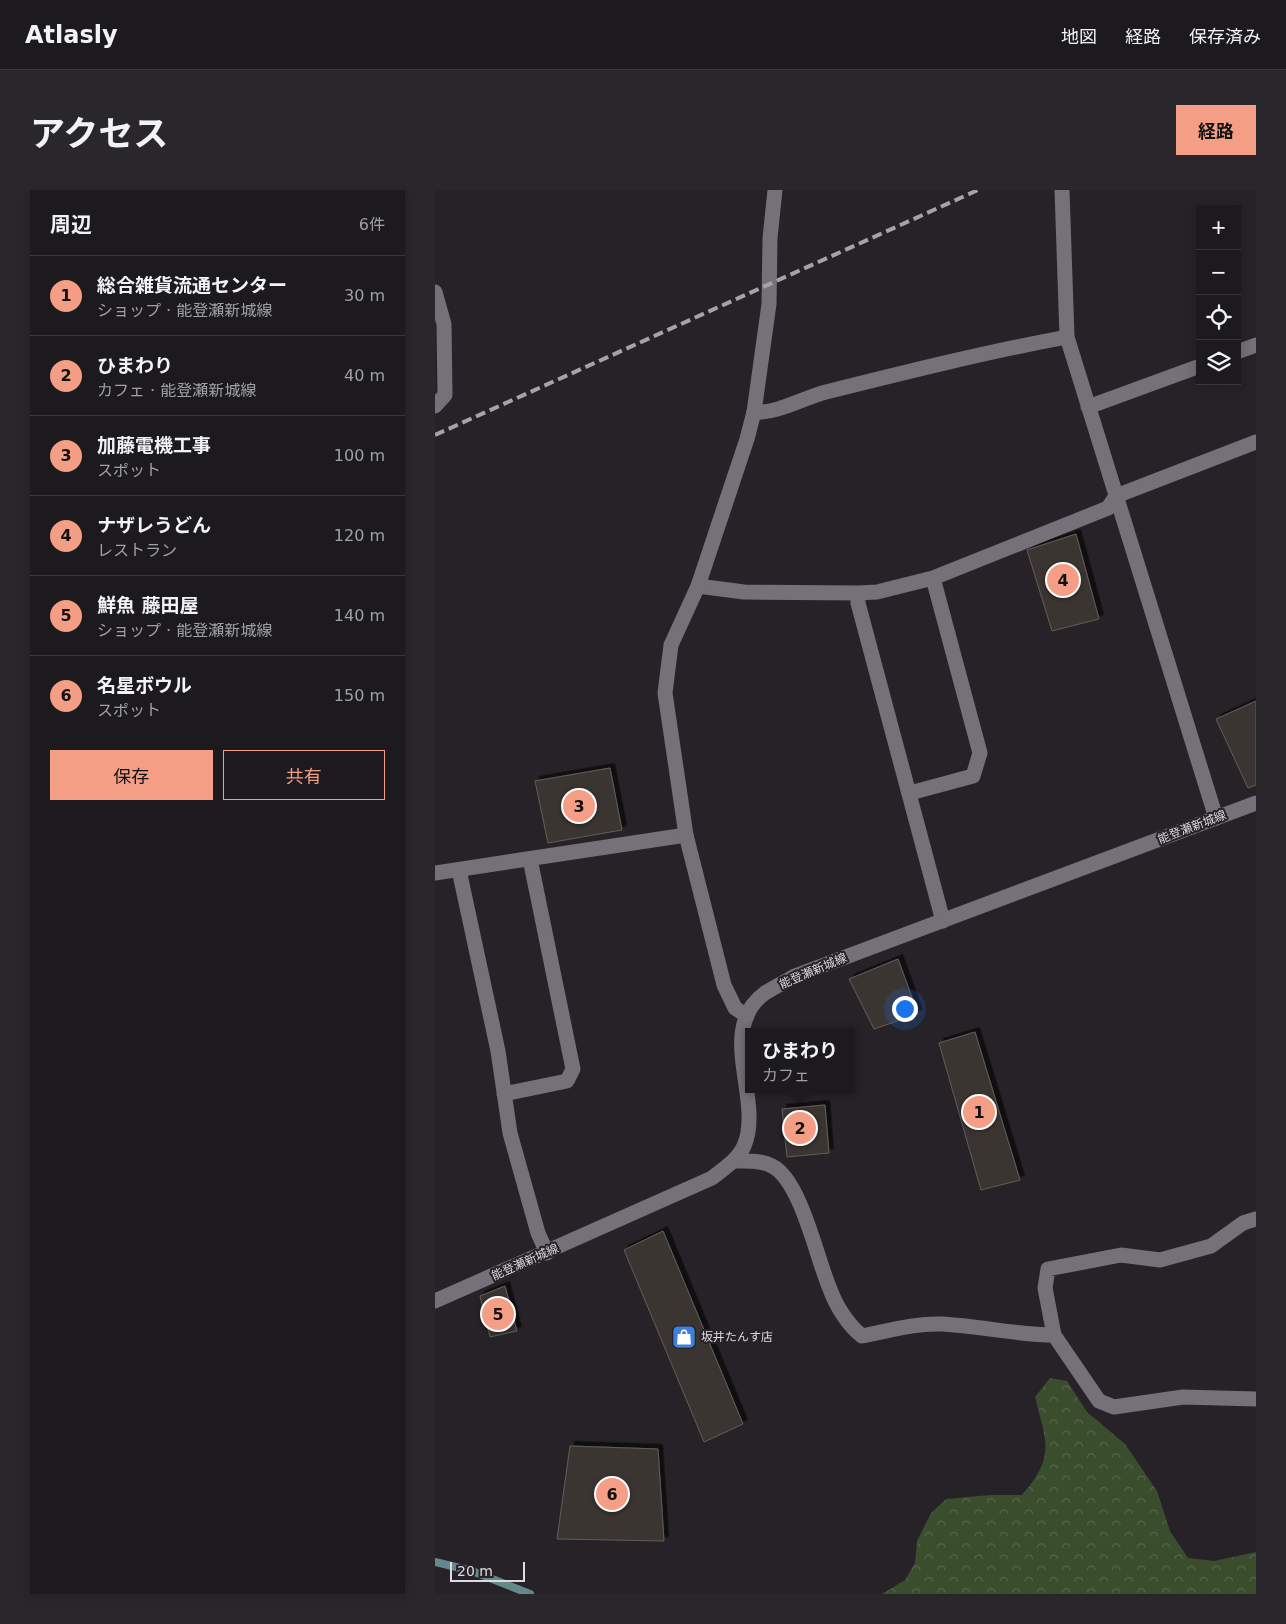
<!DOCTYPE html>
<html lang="ja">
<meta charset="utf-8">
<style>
body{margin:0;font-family:"DejaVu Sans","Noto Sans JP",sans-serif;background:#29272b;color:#f1f3f6}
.controls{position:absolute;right:15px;top:15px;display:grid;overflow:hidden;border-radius:0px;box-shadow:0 2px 12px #0003}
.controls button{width:45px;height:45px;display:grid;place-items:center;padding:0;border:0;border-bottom:1px solid #3a383c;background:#1c1a1e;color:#f1f3f6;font:25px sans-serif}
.scale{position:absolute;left:15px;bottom:12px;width:75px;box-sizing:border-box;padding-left:5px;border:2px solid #dddbdf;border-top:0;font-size:14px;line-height:18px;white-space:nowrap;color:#dddbdf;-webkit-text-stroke:4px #262228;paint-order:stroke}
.you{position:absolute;left:469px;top:818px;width:18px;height:18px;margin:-12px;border:4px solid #fff;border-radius:50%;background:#1a73e8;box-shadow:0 0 0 8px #1a73e833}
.badge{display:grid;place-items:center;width:32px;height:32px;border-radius:50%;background:#f49e86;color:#111;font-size:16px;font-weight:700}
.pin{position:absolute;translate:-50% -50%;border:2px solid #fff;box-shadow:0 1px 5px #0006}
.popup{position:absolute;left:310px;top:838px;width:110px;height:65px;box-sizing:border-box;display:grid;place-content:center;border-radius:0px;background:#1c1a1e;filter:drop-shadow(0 1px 4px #0005);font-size:16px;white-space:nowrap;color:#a0a1a4}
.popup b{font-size:19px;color:#f1f3f6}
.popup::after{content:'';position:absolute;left:50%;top:100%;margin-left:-10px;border:10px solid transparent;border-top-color:#1c1a1e}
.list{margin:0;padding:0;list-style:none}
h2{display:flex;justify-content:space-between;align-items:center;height:65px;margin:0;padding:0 20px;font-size:21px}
h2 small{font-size:16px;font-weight:400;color:#a0a1a4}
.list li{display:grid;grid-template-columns:32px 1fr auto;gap:15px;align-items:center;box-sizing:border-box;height:80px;padding:0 20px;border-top:1px solid #3a383c}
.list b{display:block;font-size:19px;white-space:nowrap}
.list p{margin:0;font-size:16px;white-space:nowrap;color:#a0a1a4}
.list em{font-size:16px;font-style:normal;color:#a0a1a4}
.actions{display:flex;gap:10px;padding:15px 20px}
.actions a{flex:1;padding:11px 0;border:1px solid #f49e86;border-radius:0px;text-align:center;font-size:18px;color:#f49e86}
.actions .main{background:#f49e86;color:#111}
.icon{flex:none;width:28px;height:28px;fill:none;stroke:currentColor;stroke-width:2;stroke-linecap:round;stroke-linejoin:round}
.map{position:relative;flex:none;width:821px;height:1404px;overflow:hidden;border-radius:0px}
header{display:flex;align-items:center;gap:30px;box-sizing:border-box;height:70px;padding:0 25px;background:#1c1a1e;border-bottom:1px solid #3a383c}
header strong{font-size:24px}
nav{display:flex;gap:28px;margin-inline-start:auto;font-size:18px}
.intro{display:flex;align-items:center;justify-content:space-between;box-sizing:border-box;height:120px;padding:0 30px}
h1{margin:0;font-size:35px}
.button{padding:12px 22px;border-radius:0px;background:#f49e86;color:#111;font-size:18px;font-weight:700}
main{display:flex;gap:30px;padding:0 30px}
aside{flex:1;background:#1c1a1e;border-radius:0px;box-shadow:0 2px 12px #0003}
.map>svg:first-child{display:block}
</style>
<header>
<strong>Atlasly</strong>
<nav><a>地図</a><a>経路</a><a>保存済み</a></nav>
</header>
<div class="intro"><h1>アクセス</h1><a class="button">経路</a></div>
<main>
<aside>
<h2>周辺<small>6件</small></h2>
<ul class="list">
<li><span class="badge">1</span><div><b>総合雑貨流通センター</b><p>ショップ · 能登瀬新城線</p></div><em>30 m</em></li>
<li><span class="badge">2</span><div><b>ひまわり</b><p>カフェ · 能登瀬新城線</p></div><em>40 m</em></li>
<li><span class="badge">3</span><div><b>加藤電機工事</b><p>スポット</p></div><em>100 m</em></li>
<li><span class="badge">4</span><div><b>ナザレうどん</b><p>レストラン</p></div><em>120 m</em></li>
<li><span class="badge">5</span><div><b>鮮魚 藤田屋</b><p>ショップ · 能登瀬新城線</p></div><em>140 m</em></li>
<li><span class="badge">6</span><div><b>名星ボウル</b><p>スポット</p></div><em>150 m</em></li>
</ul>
<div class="actions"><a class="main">保存</a><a>共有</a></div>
</aside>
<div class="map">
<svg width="821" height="1404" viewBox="0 0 821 1404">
<defs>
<pattern id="forest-crowns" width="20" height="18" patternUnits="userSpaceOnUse" patternTransform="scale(1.25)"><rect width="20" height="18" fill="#3a4d2d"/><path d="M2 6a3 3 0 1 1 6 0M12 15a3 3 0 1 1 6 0" fill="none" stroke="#56664b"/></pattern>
<filter id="shadow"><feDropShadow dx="4.5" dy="-4.5" stdDeviation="0" flood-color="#0009"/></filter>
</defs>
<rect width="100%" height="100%" fill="#262228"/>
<path fill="url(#forest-crowns)" d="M 615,1188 L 632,1191 L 652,1222 L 690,1254 L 722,1301 L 735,1341 L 753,1368 L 779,1371 L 821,1362 L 821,1404 L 447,1404 L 470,1390 L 480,1373 L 482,1351 L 496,1323 L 511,1309 L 555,1305 L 587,1305 C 621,1266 611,1252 600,1207 Z"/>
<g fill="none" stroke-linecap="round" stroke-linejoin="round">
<path stroke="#64898d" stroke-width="8" d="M 0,1372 L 37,1381 L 95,1404"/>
</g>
<path fill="#3b3631" stroke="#625d57" filter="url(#shadow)" d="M 641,344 L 664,429 L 617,441 L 592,360 Z
M 821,511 L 821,595 L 813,598 L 781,529 Z
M 175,578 L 187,640 L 113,653 L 100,591 Z
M 463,769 L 483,824 L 439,839 L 414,789 Z
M 540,842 L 585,990 L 546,1000 L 504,853 Z
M 390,915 L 394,963 L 352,967 L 347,919 Z
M 228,1041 L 308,1234 L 269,1252 L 189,1060 Z
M 70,1096 L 82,1141 L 55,1147 L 45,1106 Z
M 135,1256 L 223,1259 L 229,1351 L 122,1349 Z"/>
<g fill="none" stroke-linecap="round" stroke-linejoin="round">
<path stroke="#757178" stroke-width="15" d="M 0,102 L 9,134 L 10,205 L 0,216
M 632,147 L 781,628
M 802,162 L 821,155
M 653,217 L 765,176
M 319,222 C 342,224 368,208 391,202 C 471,182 551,162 632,147 L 627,0
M 263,396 L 309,402 L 423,403 L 442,402 L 498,388 L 673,318 L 681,306 L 821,252
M 423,403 L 423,413 L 508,731
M 475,603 L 538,586 L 545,563 L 498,388
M 24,680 L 63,861 L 75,943 L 103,1043 L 112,1063
M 0,683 L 251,645
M 69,904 L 132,891 L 138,879 L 95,669
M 299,971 C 312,971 325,970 337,976 C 366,990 382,1070 395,1099 C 401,1116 413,1135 427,1146 C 453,1141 480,1133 507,1134 C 545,1136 582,1145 619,1145 L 610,1098 L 613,1079 L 686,1065 L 725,1070 L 776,1056 L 808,1033 L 821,1029
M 619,1145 L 664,1211 L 679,1217 L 748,1207 L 821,1209"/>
<path stroke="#757178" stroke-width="15" d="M 312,826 L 300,818 L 289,795 L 251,645 L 230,503 L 236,455 L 263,396 L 312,249 L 319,222 L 334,114 L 335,48 L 340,0
M 0,1111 L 277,988 C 288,979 303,970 309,956 C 329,910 280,839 330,803 C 339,797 350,792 360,786 L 821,613"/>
<path stroke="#a6a3a8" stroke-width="4" stroke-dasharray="10 5" stroke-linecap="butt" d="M 0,245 L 543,0"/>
</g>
<defs>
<g id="shop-square" transform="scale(1.25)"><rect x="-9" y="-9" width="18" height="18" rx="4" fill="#3f7fe0" stroke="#262228"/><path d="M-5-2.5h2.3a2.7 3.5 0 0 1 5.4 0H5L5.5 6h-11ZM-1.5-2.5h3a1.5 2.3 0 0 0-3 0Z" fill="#fff"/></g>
</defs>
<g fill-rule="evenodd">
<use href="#shop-square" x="249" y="1147"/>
</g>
<g text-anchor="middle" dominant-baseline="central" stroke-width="4" stroke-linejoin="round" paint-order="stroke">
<g font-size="12" fill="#dddbdf" stroke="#262228">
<text transform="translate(757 637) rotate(-21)">能登瀬新城線</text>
<text transform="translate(378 781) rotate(-23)">能登瀬新城線</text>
<text transform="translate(90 1072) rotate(-24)">能登瀬新城線</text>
</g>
<g font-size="12" fill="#dddbdf" stroke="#262228" text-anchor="start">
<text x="266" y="1147">坂井たんす店</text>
</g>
</g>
</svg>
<div class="controls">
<button>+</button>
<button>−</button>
<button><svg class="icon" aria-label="locate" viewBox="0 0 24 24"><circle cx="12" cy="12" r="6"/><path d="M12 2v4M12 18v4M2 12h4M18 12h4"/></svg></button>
<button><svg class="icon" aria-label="layers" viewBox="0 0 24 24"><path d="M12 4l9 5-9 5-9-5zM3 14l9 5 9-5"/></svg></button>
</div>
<div class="scale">20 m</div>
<div class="you"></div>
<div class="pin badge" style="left:544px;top:922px">1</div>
<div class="pin badge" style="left:365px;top:938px">2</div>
<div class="popup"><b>ひまわり</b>カフェ</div>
<div class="pin badge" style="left:144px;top:616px">3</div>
<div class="pin badge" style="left:628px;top:390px">4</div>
<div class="pin badge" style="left:63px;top:1124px">5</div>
<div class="pin badge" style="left:177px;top:1304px">6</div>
</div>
</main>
